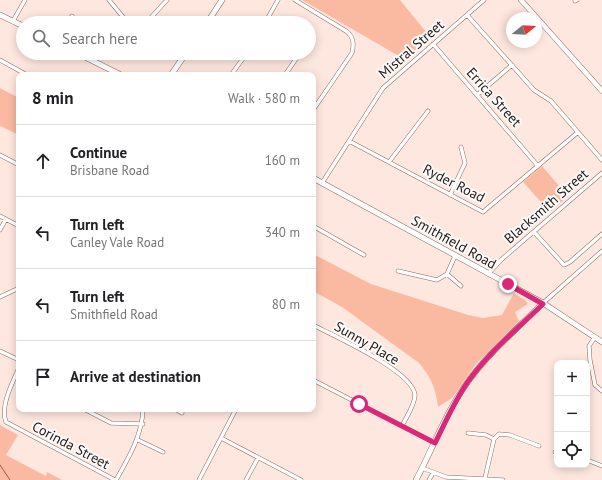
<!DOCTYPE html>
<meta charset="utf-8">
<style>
body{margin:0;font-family:"PT Sans",sans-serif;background:#f2f2f2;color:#202124}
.controls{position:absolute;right:12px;bottom:12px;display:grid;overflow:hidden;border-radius:8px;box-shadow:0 2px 10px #0003}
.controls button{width:36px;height:36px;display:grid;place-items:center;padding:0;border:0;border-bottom:1px solid #e0e0e0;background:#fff;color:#202124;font:20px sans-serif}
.compass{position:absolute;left:506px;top:12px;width:36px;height:36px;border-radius:50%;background:#fff;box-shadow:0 2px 10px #0003;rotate:72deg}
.stop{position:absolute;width:12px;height:12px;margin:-9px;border:3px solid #db2777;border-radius:50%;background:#fff}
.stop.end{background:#db2777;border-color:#fff;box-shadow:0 1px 4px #0008}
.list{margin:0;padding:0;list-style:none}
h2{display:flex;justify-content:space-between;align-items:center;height:52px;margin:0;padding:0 16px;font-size:17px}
h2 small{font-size:13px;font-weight:400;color:#757577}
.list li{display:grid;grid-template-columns:26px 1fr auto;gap:12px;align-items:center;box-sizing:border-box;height:72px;padding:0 16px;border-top:1px solid #e0e0e0}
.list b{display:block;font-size:15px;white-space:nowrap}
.list p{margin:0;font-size:13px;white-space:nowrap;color:#757577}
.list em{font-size:13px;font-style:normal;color:#757577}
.icon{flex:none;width:22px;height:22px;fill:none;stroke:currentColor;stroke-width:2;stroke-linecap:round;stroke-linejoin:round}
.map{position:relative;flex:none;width:602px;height:480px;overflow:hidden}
.search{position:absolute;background:#fff;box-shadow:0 2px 10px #0003;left:16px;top:16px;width:300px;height:44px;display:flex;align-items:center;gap:10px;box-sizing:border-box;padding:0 14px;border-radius:22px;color:#757577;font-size:15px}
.panel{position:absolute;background:#fff;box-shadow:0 2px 10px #0003;left:16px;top:72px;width:300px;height:340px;border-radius:8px}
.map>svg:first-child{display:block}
</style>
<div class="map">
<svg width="602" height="480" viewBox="0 0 602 480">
<rect width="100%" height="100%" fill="#fee7df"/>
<path fill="#fabaa2" d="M 302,0 L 400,0 L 431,38 L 404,59 Z
M 0,88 L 19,98 L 19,135 L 0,126 Z
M 542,166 L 568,196 L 550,212 L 523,182 Z
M 313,254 L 371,284 L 468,315 L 483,318 L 502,315 L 514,293 L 525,300 L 528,304 L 515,312 L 519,321 L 476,364 L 452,398 L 438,407 C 436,389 431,377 419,363 L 342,307 L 313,291 Z
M 0,425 L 18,435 L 6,455 L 46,476 L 47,472 L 62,480 L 0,480 Z"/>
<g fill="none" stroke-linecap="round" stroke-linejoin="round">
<path stroke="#8d5f4e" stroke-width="1" d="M 0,465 L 10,480"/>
<g stroke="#8c6b60" stroke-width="4.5">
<path id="minor" d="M 109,0 L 128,23
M 295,0 L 346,31 C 354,37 354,44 352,53 L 313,110
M 575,1 L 577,0
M 467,15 L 534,90 L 551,101 L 602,160
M 13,21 L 25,0
M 69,23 L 72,16
M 146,23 L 167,0
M 265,23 L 278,0
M 433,44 L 538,166
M 0,60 L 27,75
M 231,75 L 247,53
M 285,75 L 300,53
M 477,95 L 512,65
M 349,141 L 483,212 L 577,133
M 0,155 L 19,165
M 389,162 L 428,111
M 322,183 L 383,88 L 484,0
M 450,195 L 465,163 L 461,147
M 0,216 L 19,226
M 313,226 L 364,255
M 0,230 L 6,219
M 534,232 L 564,265 L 570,262 L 602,234
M 398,271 L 437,280 L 447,274 L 455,256
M 447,274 L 461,286
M 488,274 L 502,259 L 602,173
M 0,297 L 19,288
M 543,303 L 602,251
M 313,325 C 334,336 413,371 415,395 C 415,405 406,417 402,426
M 595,337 L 589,346 L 590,360 L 595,385 L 602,391
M 0,351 L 19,360
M 19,368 C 12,383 0,407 6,422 L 115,480
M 313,380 L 435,443
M 84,409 L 111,423 L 143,424
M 175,409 L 182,413
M 468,433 L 486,435 L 494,439
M 221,438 L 301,480
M 138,440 L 163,452
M 555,452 L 557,453
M 587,460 L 602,466
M 422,468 L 446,477 L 503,480
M 485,478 L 494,439 L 499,434 L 510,435 L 539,446
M 116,480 C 129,457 142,436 143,409
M 199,480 L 236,409
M 246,480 L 258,458
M 429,480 L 433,473"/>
</g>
<g stroke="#8c6b60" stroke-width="5.5">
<path id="tertiary" d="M 521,0 L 602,91"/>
</g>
<g stroke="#8c6b60" stroke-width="6">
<path id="secondary" d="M 0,15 L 23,26
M 207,23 L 222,0
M 77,53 L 121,75
M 171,75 L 186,53
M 313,178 L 543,303 L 602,342
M 416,480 C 433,448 446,412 467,383 C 488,353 517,329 543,303"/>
</g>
<use href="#minor" stroke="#fff" stroke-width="3.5"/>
<use href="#tertiary" stroke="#fff" stroke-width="4.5"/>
<use href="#secondary" stroke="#fff" stroke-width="5"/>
</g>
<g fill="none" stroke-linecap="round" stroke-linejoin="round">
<path stroke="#db2777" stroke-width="5" d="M 359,404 L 435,443 C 445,423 454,402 467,383 C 488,353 517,329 543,304 L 508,284"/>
</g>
<g text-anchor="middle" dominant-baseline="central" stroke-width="4" stroke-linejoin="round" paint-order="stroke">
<g font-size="14" fill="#251814" stroke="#fafafa">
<text transform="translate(411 49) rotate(-41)">Mistral Street</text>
<text transform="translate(494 97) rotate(48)">Errica Street</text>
<text transform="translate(454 183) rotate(27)">Ryder Road</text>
<text transform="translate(546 206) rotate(-41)">Blacksmith Street</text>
<text transform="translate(454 242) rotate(29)">Smithfield Road</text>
<text transform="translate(367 343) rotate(30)">Sunny Place</text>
<text transform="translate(71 445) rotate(28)">Corinda Street</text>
</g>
</g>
</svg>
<div class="controls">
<button>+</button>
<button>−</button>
<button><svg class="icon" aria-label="locate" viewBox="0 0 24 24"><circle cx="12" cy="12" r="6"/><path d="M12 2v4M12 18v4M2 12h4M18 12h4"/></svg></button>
</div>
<svg class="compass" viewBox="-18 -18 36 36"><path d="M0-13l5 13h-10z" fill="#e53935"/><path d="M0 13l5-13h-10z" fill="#757577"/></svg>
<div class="stop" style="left:359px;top:404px"></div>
<div class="stop end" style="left:508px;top:284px"></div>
<div class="search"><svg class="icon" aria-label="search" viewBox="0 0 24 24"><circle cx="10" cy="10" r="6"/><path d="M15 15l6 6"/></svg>Search here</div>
<section class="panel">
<h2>8 min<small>Walk · 580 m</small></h2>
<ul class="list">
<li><svg class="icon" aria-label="ahead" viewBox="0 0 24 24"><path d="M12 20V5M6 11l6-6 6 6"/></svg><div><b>Continue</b><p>Brisbane Road</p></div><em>160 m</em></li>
<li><svg class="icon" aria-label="left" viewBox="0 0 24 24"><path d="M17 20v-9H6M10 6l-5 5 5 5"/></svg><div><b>Turn left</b><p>Canley Vale Road</p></div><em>340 m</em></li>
<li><svg class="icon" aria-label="left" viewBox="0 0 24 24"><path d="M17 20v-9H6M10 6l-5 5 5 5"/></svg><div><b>Turn left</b><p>Smithfield Road</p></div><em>80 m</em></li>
<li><svg class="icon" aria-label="arrive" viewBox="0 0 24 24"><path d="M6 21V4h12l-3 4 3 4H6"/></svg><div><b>Arrive at destination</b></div></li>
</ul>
</section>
</div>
